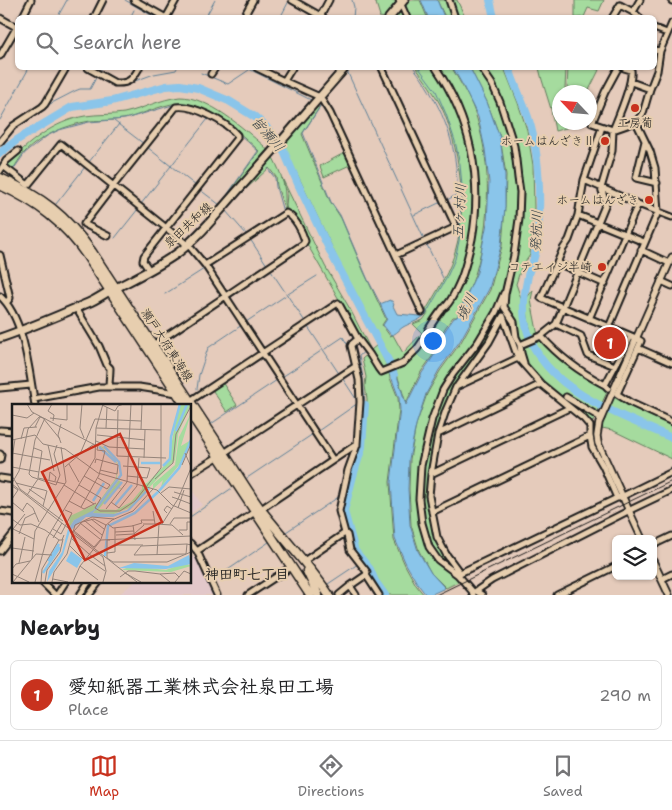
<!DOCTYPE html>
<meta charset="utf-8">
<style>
body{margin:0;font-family:"Shantell Sans","Klee One",sans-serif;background:#f6f6f6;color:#202124}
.controls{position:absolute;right:15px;bottom:15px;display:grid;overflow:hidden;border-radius:8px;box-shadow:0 1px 4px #0004}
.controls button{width:45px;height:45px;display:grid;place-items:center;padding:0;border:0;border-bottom:1px solid #e0e0e0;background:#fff;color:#202124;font:25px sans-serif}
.compass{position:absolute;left:552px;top:85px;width:45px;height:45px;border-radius:50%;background:#fff;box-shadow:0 1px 4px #0004;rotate:296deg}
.you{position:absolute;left:432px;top:340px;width:18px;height:18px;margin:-12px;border:4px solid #fff;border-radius:50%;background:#1a73e8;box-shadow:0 0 0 8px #1a73e833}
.badge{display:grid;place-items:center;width:32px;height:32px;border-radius:50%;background:#c8321e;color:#fff;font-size:16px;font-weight:700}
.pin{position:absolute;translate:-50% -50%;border:2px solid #fff;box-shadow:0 1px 5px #0006}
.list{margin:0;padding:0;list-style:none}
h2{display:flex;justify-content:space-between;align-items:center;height:65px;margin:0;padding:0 20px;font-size:21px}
h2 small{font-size:16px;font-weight:400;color:#757577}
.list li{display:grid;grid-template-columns:32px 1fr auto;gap:15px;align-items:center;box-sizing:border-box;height:70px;margin:0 10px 10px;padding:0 10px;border:1px solid #e0e0e0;border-radius:8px}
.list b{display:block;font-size:19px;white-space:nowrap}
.list p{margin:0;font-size:16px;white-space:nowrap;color:#757577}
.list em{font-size:16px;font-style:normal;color:#757577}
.icon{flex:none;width:28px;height:28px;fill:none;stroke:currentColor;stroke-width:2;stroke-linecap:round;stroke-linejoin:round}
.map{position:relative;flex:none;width:672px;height:595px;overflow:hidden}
.search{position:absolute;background:#fff;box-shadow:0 1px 4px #0004;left:15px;right:15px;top:15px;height:55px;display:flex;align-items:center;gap:12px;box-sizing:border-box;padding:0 18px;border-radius:8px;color:#757577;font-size:19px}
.sheet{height:145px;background:#fff}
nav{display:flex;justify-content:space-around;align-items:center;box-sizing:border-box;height:70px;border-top:1px solid #e0e0e0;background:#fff;font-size:14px;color:#757577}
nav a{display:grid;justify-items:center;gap:2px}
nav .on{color:#c8321e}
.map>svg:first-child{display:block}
</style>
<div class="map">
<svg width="672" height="595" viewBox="0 0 672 595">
<rect width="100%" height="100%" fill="#e5cbbb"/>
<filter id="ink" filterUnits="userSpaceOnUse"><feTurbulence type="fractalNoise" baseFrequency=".02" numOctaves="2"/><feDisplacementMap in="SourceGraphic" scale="10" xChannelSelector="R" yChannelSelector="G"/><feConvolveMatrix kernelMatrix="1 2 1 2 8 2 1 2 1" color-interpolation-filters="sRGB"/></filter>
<g filter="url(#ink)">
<path fill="#e3c8ca" d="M 190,487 L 202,505 L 190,514 Z
M 196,557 L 213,595 L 118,595 L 136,581 L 190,581 L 190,558 Z"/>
<path fill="#a5db9e" stroke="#607c5d" d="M 375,0 L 400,0 L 385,18 L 379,17 L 380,16 Z
M 407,0 L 420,0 L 427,17 L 392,18 Z
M 437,0 L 457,0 L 465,17 L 445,17 Z
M 575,0 L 604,0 L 599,11 L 588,8 L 584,17 L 575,18 Z
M 416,68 L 452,68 C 461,84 472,101 477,119 C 492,168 490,222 476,271 C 472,286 463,302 457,317 L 453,317 L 445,328 L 436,345 L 436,351 L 421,372 L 406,403 L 395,368 L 340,264 L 282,142 L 315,105 L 319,108 L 302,134 L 330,201 L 341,218 L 364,272 L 386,319 L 382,325 L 390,336 L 393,335 L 403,353 L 422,333 L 413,324 L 423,320 L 428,313 L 426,310 C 438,289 450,272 456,248 C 468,207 459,144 441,106 C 434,92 425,80 416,68 Z
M 470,68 L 504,68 L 518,103 L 527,130 L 533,165 L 534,208 L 530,255 L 521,268 L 516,284 L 521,298 L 524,325 L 527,340 L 520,342 C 513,326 520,314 503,303 L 501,314 L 487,342 L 443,411 L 428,496 L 430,515 L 435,536 L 444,555 L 456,572 L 460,581 L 446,588 L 431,573 L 419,551 L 411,525 L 409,489 L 410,459 L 416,425 L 427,394 L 440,371 L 461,342 L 490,290 L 502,246 L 505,207 L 506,175 L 500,137 L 487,102 Z
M 539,68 L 566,68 L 565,88 L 566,92 L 560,92 L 560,122 L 572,123 L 573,126 L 555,131 L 551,109 L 542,80 Z
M 568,68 L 594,68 L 599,70 L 588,92 L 568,92 L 567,88 Z
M 180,97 C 209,97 243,128 264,146 L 268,151 L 222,205 L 221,204 L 259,151 C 239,132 211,106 183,103 C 168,102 143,114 128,118 C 115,121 102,120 90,121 C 66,125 42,135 25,152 C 20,157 16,165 12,171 L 7,167 L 7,165 C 27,143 54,121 85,116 C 98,114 111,115 124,113 C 143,109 160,99 180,97 Z
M 346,152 L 352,164 L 324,177 L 320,166 Z
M 272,156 C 278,166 285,183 285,195 C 285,200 285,205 286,211 L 285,211 L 277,186 L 276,177 L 269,168 L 225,208 Z
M 282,178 L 325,266 L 350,309 L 371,350 L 377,345 L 388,368 L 390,378 L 398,398 L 399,410 L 390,482 L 394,540 L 405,565 L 416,585 L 424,595 L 388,595 L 376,581 L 372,568 L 356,550 L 346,511 L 354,476 L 364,447 L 367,399 L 365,386 L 366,377 L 362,359 L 370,352 L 359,338 L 341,303 L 307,244 L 307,241 L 288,212 L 286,206 L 287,193 Z
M 533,290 L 531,300 L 538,336 L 532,338 L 528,318 L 526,299 Z
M 541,339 C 562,362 580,375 608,390 L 593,422 C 568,403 524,381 522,346 Z
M 222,382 L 237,405 L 227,412 L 211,388 Z
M 615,395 L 672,423 L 672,459 L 612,430 L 602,428 L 603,421 Z"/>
<path fill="#8ac5ea" stroke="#5e8198" d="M 421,0 L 437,0 L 444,17 L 428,17 Z
M 453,68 L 470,68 L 487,102 L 500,138 L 505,175 L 505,207 L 501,246 L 489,289 L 460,341 L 439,370 L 426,394 L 416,425 L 409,459 L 408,489 L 410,525 L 418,551 L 431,573 L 445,588 L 430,595 L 426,595 L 417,583 L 406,564 L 395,539 L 391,482 L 400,409 L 399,398 L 389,371 L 395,369 L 406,405 L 422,373 L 437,351 L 437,345 L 446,329 L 454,318 L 457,317 L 477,272 L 487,223 L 489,182 L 485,149 L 478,117 L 462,84 Z
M 390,300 L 390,301 L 392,301 L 394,305 L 393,306 L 397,314 L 420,316 L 426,311 L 427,313 C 421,320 413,322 405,326 C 399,329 397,334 391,335 L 383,325 L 387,319 L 380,304 Z"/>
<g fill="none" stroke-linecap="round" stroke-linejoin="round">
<path stroke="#5e8198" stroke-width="1" d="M 125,0 L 156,18
M 352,0 L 354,7 L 353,18
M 57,18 L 67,0
M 130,18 L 134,10
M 205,18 L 215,0
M 280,18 L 289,1
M 247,68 L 313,101
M 414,68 C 436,97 452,130 456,167 C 457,176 457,185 458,194 L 447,200
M 419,68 L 436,91 L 446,114 L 455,141 L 460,164 L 462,186 L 459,241 L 455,259 L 446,279 L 427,312
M 100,71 L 102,68
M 347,71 L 424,239
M 201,73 L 228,84 L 249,70
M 135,81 L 154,74 L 176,70 L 177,68
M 319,91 L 339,68
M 48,105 L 75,91 L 80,89 L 90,89 L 97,76
M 318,105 L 320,107 L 303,133 L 331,202 L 340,215 L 368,280 L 381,305
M 0,120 L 29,68
M 114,121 L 144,144
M 147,147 L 196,186
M 89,162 L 119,124
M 268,169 L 275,178 L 276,187 L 283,212
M 13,170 L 25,153 L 47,136 L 59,130 L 89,122 L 125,119 L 176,104 L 182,103 L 193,106
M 199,189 L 220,205
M 56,204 L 85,167
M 141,204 L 208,119
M 225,210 L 247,235
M 414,215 L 441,202
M 115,238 L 138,209
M 250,239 L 267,265
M 187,241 L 200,228 L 220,205 L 258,151 L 239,134
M 426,243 L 443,278
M 160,260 L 183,244
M 149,266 L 157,262
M 269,268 L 306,323
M 165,294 L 204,269
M 288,294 L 317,276
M 246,322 L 285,296
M 308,327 L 340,375
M 325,349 L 343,337 L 347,344 L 349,344
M 282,377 L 321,351
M 343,379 L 358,402
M 197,389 L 199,375 L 208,348 L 242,325
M 362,404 L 365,405 L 363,378 L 359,356 L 365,351
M 211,424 L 277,380
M 318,431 L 358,403
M 247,478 L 313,434
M 190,517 L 232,488
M 286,532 L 340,496
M 216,578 L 269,542
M 328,584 L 358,564"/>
<path stroke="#8ac5ea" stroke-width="8" d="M 490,0 L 494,18
M 509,68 C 514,84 522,100 528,117 C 538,148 540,182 539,215 C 538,226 538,238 536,249 C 535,256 532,264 529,271 C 527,280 525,291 524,301 C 520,382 612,411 672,438
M 0,153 L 17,140 L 72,107 L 112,101 L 166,86 L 180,85 L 198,88 L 229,101 L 255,117 L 266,127 L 282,147 L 298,184 L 331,253 L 389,362 L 394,375
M 365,405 L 362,447 L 353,476 L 344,511 L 355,551 L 370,569 L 375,581 L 385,595"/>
<g stroke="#1c1c1c" stroke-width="9">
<path id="minor" d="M 134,0 L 166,18
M 292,0 L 324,18
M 399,0 L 407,18
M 449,0 L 455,18
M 671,0 L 672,1
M 633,12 L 640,18
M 320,17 L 329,0
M 0,18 L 18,28
M 22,18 L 31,0
M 94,18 L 103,0
M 166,18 L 176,0
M 243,18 L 253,0
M 612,18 L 620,5 L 633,12 L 640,0
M 654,28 L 667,33
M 660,51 L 672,23
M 0,56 L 18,25
M 88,68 L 115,83 C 129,84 133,79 139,68
M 257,68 L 284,81 L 320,97 L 330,113 L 422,312
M 382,68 L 456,227 L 396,255
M 481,68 L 492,84 L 500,102 L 514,146 L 516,160 L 518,178 L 520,192 L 519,219 L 514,255 L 505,294 L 504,307 L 514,322 L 516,337 L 520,345 L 541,336 L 556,324 L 606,203 L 601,188 L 612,151 L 613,130 L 592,123 L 605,92 L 618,68
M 211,74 L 215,68
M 284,81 L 292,68
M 631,82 L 650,89
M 602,127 L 584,180 L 638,204 L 672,217
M 613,130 L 636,122 L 643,113 L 650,89 L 657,71 L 660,51 L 654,50
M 613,130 C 619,115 633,84 631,70 L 624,68
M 645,141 L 636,178 L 657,183
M 0,142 L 13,126 L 42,107 L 45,104 L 66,68
M 3,166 L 28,185 L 61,144 L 190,247 L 205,265 L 333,460
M 0,171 L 6,161 L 18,151
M 584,180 L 578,215 L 644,242
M 578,215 L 569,240 L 563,249 L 557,263 L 605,284
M 108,236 L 84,224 L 113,186 L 176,107 C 193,104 226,122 237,135 L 237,138 L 144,256 L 143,261 L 149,270
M 641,250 L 669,263
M 0,255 L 10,298 L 7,302
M 557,263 L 541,298 L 636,338 L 641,341 L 638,348 L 672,363
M 661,281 L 672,286
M 0,296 C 25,319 29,372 35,405
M 76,308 L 99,346 L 107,365 L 110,368 C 110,374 109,381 109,387
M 589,319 L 638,204
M 556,324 L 581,336 L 588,355 L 615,366
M 609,327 L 658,212 L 655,168 L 650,151 L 636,122
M 541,336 C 560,358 580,372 605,385 L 608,388
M 153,345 L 303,244 L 305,241 C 302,231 295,217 286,213 L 205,265
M 520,345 L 521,353 L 524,363
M 638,348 L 617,394 L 631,403 L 672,422
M 518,358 L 541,384 L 584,419 L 590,426 L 590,436 L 592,447 L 603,466 L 617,498 L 460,573 L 446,554 L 437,537 L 429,496 L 431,474 L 438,434 L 446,410 L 456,387 Z
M 458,385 L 489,342 L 503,316 L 518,358
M 605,385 L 631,336
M 0,388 L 31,385
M 566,397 L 601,418
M 34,399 L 99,387 L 139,387 L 177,393
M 190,401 L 338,303 L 340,306 L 358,339 L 370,355 L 378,368 L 381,372 L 403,363 L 417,349 L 428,333 L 428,330 C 432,324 436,317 441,311 C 445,305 441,311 446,306 C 451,301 458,286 461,279 C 466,266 469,252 472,239 C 483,178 470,118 436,68
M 0,430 L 14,431
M 438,434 L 541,384
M 0,454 L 1,455 L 0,460
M 190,474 L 224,453 L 356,366
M 431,474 L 569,408
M 0,478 L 14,480
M 619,498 L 672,472
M 261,509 L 357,444 L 360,402 L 359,380 L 351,346 L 352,344 L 358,339
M 0,511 L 14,513
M 432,512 L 590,436
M 345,533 L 339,511 L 348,470 L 357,445
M 190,543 L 197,551 L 217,595
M 653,545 L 672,536
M 0,551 L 14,533
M 197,551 L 255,512
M 304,561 L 345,533 L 347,535 L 350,550 L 367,572 L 366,575 L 379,595
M 662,579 L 672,574
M 41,581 L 55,595
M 57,595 L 66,581
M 80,595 L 89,581
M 89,595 L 100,581
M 248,595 L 291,567
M 339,595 L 350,586
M 356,595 L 350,586 L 366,575
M 473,595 L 472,591 L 458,575 L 438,560 L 429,547 L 422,523 L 419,499 L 421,466 L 432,419 L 443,390 L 453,374 L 478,342 L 496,312 L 504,293
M 482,595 L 476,591 L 492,580 L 628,511 L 672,490
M 557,595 L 616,566"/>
</g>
<g stroke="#1c1c1c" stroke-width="9">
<path id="tertiary" d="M 642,539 L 598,443 L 597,436 L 599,423 L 672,257
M 653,561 L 669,595"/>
</g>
<g stroke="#1c1c1c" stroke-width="11">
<path id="secondary" d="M 389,18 L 404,0
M 0,338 C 30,328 59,315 88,303 C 98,299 106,292 116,288 C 137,277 160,266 179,252 C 202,234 220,210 240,188 C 275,149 310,108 345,68"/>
</g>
<g stroke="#1c1c1c" stroke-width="11">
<path id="primary" d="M 0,178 C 42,197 65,214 92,252 L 220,447 C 234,468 247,491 262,511 C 284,539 309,565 329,595
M 0,185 C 37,202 64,222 87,256 L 185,405
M 190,413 L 310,595
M 307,571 L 318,595"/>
</g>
<use href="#minor" stroke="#e7ceaf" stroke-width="5"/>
<use href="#tertiary" stroke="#e7ceaf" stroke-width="5.5"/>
<use href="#secondary" stroke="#e7ceaf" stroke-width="7"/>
<use href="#primary" stroke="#e7ceaf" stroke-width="8"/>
<path stroke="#1c1c1c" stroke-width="1" d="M 436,595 L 672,481"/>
</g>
</g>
<g fill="#c8321e" stroke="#e7ceaf" stroke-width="2">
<circle cx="635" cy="108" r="5"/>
<circle cx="605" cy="141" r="5"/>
<circle cx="649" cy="200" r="5"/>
<circle cx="602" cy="267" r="5"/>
</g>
<g text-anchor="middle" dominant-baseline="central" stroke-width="4" stroke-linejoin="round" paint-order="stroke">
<g font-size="12" fill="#1c1c1c" stroke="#e7ceaf" text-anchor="end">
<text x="635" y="123" text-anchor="middle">工房葡</text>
<text x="595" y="141">ホームはんざきⅡ</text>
<text x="639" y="200">ホームはんざき</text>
<text x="592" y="267">コテエイジ半崎</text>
</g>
<g font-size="12" fill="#1c1c1c" stroke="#e7ceaf">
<text transform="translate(188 225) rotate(-43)">泉田共和線</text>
<text transform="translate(167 345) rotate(57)">瀬戸大府東海線</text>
</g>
<g font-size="14" font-style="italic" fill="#323e45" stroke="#e7ceaf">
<text transform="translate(268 134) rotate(49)">皆瀬川</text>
<text transform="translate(459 211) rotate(-87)">五ヶ村川</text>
<text transform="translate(536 231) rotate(-87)">発杭川</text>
<text transform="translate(466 307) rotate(-65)">境川</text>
</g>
<g font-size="14" font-weight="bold" fill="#1c1c1c" stroke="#e7ceaf">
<text x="247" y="574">神田町七丁目</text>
</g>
</g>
<g transform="translate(12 404)">
<rect width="179" height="179" fill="#e5cbbb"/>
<path d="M 179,0 L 166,30 L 163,56 L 119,103 L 102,110 L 81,109 L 107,76 L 109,78 L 106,82 L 110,85 L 104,84 L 87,105 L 104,106 L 119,98 L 130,85 L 130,81 L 135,79 L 156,58 L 167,1 ZM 179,9 L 169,42 L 179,36 L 167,61 L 149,83 L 151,76 L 141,85 L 141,80 L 163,61 L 167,33 ZM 85,41 L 91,43 L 96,47 L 106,60 L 105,74 L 81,108 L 62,116 L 57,124 L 58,112 L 86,99 L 104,74 L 106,61 L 94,46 ZM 173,159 L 179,162 L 159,168 L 110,166 L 119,162 L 154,166 Z" fill="#a5db9e"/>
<path d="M 136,84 L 138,85 L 117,107 L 101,113 L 74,113 L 59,126 L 57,124 L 62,116 L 84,105 L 81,109 L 102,110 L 115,106 ZM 56,125 L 58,127 L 51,151 L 35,178 L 37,167 L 50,148 ZM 59,147 L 70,155 L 65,164 L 54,157 ZM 177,151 L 179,160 L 154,165 L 107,164 L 122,159 L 156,162 Z" fill="#8ac5ea"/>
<path fill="none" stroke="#8ac5ea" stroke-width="2.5" d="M 164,27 L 175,0M 87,43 L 104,58M 129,59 L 148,59M 151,62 L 158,55 L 159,33 L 168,0M 81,97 L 92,79M 92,100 L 110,78M 103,101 L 120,81M 83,106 L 109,71 L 107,58 L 92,42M 93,152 L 96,122 L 123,109 L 146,88 L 167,64 L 179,36M 36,157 L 47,140M 31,169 L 48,143"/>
<path fill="none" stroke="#95857b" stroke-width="1" d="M 15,0 L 20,8 L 83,41M 40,0 L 36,7 L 42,11 L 41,17M 70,0 L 68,24 L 72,34M 90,1 L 103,7 L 106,2 L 112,0M 106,6 L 105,52 L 154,54M 0,11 L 15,14 L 22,9M 33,14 L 23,36 L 17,70 L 20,73 L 44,81 L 48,71 L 42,50 L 45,41M 38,14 L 55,16 L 55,0M 49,20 L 46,31 L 49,39M 23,23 L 28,13 L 31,14 L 48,35M 84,24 L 149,26M 94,24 L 95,3M 129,26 L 130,0M 85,31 L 133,36M 9,35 L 12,24 L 25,23M 0,36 L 23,31 L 31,40 L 53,45 L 86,69 L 145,86 L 160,101 L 179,109M 84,37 L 97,43 L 133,45M 36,41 L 42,67M 22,44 L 30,47 L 26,74 L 53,80M 0,49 L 38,56M 173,49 L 179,63M 68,50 L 82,40M 132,54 L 133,26M 0,55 L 3,35M 83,59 L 84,55 L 106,61 L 105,70 L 88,66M 57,60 L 67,78M 170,61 L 179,40M 111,62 L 138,64 L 135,74 L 115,72M 0,63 L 27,68M 53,63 L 68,50 L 83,15 L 129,17M 0,72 L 8,85 L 51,117M 72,72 L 95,85 L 98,81 L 86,74M 143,75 L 161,59 L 164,30 L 179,2M 37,76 L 38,68 L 44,73 L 43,77M 0,79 L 7,67 L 16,25 L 28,12M 4,79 L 32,86M 0,80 L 125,178M 52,81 L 82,100M 67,81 L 89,94 L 83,104 L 88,107 L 108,107 L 123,97 L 149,64 L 149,0M 0,82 L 6,86 L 0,95M 17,85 L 33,96M 162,88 L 179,93M 149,89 L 157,83 L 179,85M 15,91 L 26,75M 160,93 L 166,95 L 179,64M 57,97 L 72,105 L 84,99M 0,98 L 12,108M 99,98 L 107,104 L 125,82 L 127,54M 31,102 L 35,87 L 32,86M 69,103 L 87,71 L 93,47 L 85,46 L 86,41M 166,104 L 172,86M 94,105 L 115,78 L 119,0M 10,107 L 15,99 L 21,104 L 27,118M 155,109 L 152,106 L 155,102 L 160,105M 13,110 L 1,125 L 22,135M 0,115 L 8,121 L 19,120 L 33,126 L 47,136 L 50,136 L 52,131M 79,115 L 92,125M 82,115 L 94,121 L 89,135 L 82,143 L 62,127 L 70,118 ZM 73,117 L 90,131M 68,119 L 88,135M 96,120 L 101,124 L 120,122 L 130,119 L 129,116 L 142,116M 131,120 L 143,120 L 141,107M 143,120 L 160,121 L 171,131M 150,120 L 166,95 L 179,100M 158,120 L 162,114 L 179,114M 121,121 L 123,136M 93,122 L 100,116 L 121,107 L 141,85M 41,125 L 49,130 L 60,109 L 53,106M 167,126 L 175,126 L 175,118 L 179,118M 103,128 L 122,127M 7,130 L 13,114 L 23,109M 104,131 L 122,130 L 132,121M 60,133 L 61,130 L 91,153 L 94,167 L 91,178M 41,134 L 50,119M 59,134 L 77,150M 98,136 L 95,136 L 95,154 L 101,158 L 155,158 L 179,148M 175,140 L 174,150 L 122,151 L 129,142 L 175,140 L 179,141M 103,141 L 131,141M 58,142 L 72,156M 0,144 L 22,147M 95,149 L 103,148 L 103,124M 77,150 L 93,162M 145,151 L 147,120M 74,154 L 93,167M 20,155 L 23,127 L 54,78 L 49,43M 7,159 L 13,133M 68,162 L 86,176M 0,165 L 4,160 L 18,157M 113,169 L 129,178M 0,170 L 17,178M 148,170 L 163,169 L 167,173M 108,173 L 116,167 L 123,167 L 148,170 L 158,178M 41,175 L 56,178M 1,178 L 24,150 L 40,151M 23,178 L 35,134 L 83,54 L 84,24 L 91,0M 29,178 L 30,165 L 47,136M 33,178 L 35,166 L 48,148 L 51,135M 40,178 L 42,168 L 55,150 L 63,121 L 80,113 L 102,115M 61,178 L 68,162 L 89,136 L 179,132M 163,178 L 172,167 L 179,170"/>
<path fill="#c8321e" fill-opacity="0.15" stroke="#c8321e" stroke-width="2.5" d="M 108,30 L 150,118 L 73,156 L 30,68 Z"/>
<rect width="179" height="179" fill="none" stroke="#1c1c1c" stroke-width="2.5"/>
</g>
</svg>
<div class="controls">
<button><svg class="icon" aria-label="layers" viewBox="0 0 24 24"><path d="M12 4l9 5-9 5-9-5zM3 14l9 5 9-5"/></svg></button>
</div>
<svg class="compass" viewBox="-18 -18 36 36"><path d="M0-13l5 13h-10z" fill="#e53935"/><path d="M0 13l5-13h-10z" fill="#757577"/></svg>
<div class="you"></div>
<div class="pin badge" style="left:610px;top:343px">1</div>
<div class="search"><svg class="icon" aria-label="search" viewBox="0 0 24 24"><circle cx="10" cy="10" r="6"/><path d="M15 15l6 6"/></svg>Search here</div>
</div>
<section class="sheet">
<h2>Nearby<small></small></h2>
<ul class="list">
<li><span class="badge">1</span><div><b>愛知紙器工業株式会社泉田工場</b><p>Place</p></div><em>290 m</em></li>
</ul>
</section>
<nav>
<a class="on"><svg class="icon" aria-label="map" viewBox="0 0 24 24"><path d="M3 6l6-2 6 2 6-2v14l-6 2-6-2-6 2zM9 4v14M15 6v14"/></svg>Map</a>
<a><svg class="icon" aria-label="directions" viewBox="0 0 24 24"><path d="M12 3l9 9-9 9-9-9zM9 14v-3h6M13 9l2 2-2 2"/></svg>Directions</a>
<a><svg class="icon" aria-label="saved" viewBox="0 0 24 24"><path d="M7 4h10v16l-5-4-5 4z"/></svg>Saved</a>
</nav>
